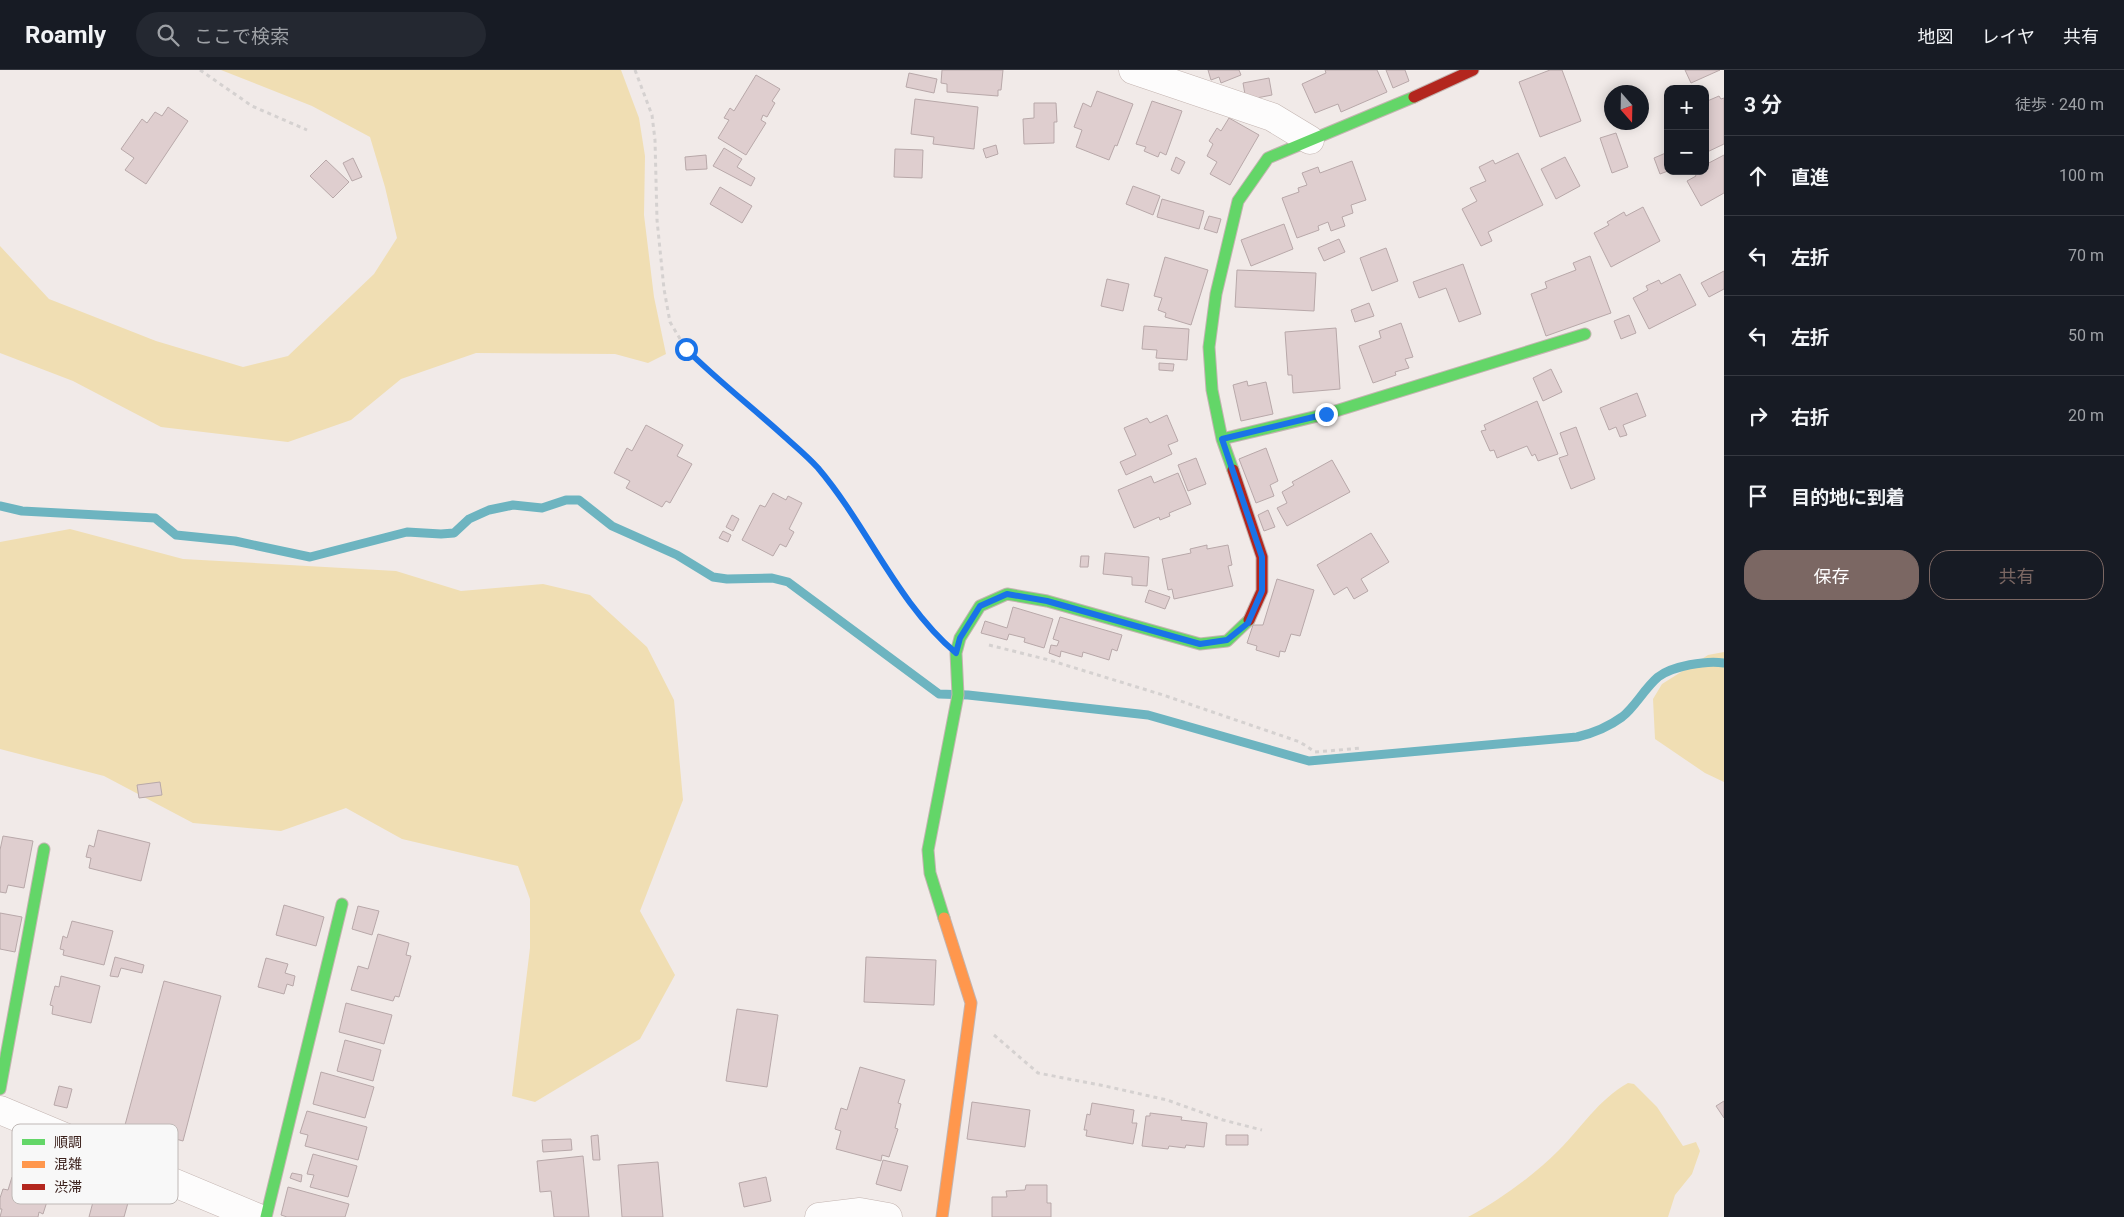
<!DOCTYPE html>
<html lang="ja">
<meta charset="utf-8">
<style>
body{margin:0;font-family:Roboto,"Noto Sans JP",sans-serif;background:#242831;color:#f1f3f6}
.controls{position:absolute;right:15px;top:15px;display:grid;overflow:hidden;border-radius:10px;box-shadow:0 2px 12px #0003}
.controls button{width:45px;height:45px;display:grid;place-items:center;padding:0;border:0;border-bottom:1px solid #363941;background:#171b24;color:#f1f3f6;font:25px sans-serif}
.compass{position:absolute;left:1604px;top:15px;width:45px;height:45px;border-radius:50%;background:#171b24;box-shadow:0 2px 12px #0003;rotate:160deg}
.stop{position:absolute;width:15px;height:15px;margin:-11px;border:4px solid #1a73e8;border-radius:50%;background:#fff}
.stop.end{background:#1a73e8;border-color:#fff;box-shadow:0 1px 5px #0008}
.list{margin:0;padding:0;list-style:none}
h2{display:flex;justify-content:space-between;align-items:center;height:65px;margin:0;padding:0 20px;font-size:21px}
h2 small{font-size:16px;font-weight:400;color:#9ea1a6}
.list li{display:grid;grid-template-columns:32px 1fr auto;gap:15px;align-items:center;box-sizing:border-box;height:80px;padding:0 20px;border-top:1px solid #363941}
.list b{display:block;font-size:19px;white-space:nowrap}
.list em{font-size:16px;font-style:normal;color:#9ea1a6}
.actions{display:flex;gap:10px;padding:15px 20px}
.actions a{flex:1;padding:11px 0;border:1px solid #7b6763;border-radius:20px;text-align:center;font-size:18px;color:#7b6763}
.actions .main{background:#7b6763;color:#fff}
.icon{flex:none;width:28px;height:28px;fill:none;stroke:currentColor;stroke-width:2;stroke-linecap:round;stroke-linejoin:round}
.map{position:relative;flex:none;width:1724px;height:1147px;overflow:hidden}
header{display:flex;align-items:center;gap:30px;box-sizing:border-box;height:70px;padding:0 25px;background:#171b24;border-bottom:1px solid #363941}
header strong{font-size:24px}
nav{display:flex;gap:28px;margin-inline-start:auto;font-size:18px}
.search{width:350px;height:45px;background:#242831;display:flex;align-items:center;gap:12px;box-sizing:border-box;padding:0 18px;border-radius:28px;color:#9ea1a6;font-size:19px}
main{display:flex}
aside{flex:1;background:#171b24}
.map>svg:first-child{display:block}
</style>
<header>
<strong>Roamly</strong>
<div class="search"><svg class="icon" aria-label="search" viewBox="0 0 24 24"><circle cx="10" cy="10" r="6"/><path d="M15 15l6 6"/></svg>ここで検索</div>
<nav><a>地図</a><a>レイヤ</a><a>共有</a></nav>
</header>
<main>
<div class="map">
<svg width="1724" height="1147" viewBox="0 0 1724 1147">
<rect width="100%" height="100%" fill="#f1eae8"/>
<path fill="#f0deb3" d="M 221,0 L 621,0 L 639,48 L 645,86 L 644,145 L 654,227 L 666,284 L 648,293 L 615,284 L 476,283 L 401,309 L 351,350 L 288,372 L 161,357 L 73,311 L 0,283 L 0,176 L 49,229 L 156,271 L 243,297 L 288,286 L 374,204 L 397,168 L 385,117 L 370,67 L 312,36 Z
M 70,459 L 183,489 L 396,501 L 461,521 L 543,514 L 590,525 L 647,577 L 674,630 L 683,730 L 640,841 L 675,905 L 640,969 L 535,1032 L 512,1026 L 530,878 L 530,829 L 518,796 L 402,769 L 346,738 L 281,761 L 193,753 L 104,706 L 0,679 L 0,472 Z
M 1724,582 L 1724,712 L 1705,703 L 1655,669 L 1653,629 L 1662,614 L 1708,585 Z
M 1628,1013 L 1634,1014 L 1657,1037 L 1683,1076 L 1696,1072 L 1700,1081 L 1692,1104 L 1675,1125 L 1668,1147 L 1468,1147 C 1500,1130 1533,1106 1559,1080 C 1582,1057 1598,1030 1628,1013 Z"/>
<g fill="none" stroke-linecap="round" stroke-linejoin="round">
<path stroke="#6db4c0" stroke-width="9" d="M 0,436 L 22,441 L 155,448 L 176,465 L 235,471 L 310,487 L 407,462 L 441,464 L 454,463 L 469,449 L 489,440 L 513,435 L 542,438 L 566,430 L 579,430 L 612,456 L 677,485 L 713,507 L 727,509 L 772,508 L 788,512 L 939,624 L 968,625 L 1148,645 L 1309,691 L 1577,667 C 1594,663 1607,658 1622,647 C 1635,637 1644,619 1658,607 C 1672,596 1707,590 1724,593"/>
</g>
<path fill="#dfcecf" stroke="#b8a8a9" d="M 942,0 L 1003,0 L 1001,20 L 998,20 L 998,26 L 947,22 L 947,14 L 941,13 Z
M 1208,0 L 1239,0 L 1241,5 L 1221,13 L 1219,7 L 1211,10 Z
M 1325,0 L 1377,0 L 1387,22 L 1341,42 L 1338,34 L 1315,43 L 1302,14 L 1326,3 Z
M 1386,0 L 1405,0 L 1409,11 L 1393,18 Z
M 1550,0 L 1562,0 L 1581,51 L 1540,67 L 1519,12 Z
M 1685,0 L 1720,0 L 1691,13 Z
M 909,3 L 937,9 L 934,23 L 906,17 Z
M 756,5 L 780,19 L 772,31 L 775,33 L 767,47 L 763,45 L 761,50 L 766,53 L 746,85 L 718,68 L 729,50 L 724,48 L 730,38 L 734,41 Z
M 1269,8 L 1272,25 L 1246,30 L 1243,13 Z
M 1097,21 L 1133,34 L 1117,76 L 1115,75 L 1109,90 L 1076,77 L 1082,60 L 1074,57 L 1083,33 L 1091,37 Z
M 1719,26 L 1721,29 L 1724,28 L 1724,74 L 1705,83 L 1705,32 Z
M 915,29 L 978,37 L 974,79 L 933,74 L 934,67 L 911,64 Z
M 1152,31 L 1182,41 L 1166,85 L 1160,82 L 1158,87 L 1144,81 L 1146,77 L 1136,74 Z
M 1034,33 L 1056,33 L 1057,52 L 1054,52 L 1054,73 L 1024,74 L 1023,49 L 1034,48 Z
M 168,37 L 188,51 L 146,114 L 125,100 L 134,88 L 121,79 L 142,49 L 147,53 L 155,42 L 162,46 Z
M 1229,48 L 1259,65 L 1230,115 L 1210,104 L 1217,92 L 1207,86 L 1213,74 L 1209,71 L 1217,58 L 1221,61 Z
M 1616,63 L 1628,97 L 1612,103 L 1600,68 Z
M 996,75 L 998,84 L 986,88 L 983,79 Z
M 724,78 L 742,89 L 737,97 L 755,108 L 751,116 L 713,96 Z
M 895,79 L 923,80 L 922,108 L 894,107 Z
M 1668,82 L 1668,101 L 1660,104 L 1654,88 Z
M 1518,83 L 1543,135 L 1488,162 L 1492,171 L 1481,176 L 1462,139 L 1477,131 L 1470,118 L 1486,111 L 1479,97 L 1493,90 L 1495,94 Z
M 706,85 L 707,99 L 686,100 L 685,87 Z
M 1724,85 L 1724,123 L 1701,136 L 1687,111 L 1696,106 L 1694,102 L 1705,101 L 1705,95 Z
M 1176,87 L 1185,92 L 1179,104 L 1171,100 Z
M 1565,87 L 1580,116 L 1556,129 L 1541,99 Z
M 353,88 L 362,107 L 352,111 L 343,93 Z
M 326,90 L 349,112 L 333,128 L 310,106 Z
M 1352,91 L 1366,130 L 1351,135 L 1353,143 L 1342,147 L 1345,156 L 1331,161 L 1328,152 L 1318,156 L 1319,160 L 1297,168 L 1282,128 L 1299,122 L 1298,118 L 1307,115 L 1302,103 L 1318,97 L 1320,103 Z
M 1133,116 L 1160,126 L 1153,145 L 1126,134 Z
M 720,117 L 752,136 L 742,153 L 710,134 Z
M 1162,129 L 1204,141 L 1199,159 L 1157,147 Z
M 1643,137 L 1660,171 L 1611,197 L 1594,163 L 1609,155 L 1607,152 L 1624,142 L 1626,146 Z
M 1209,146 L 1221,149 L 1217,163 L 1204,159 Z
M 1284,154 L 1293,179 L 1251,196 L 1241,170 Z
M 1339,169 L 1345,182 L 1324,191 L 1318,178 Z
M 1386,178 L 1398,211 L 1372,221 L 1360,188 Z
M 1590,186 L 1611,243 L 1546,266 L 1531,224 L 1547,218 L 1545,212 L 1576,200 L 1573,193 Z
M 1165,187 L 1208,200 L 1191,255 L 1165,247 L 1166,243 L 1158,240 L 1162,228 L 1154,226 Z
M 1463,194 L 1481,244 L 1459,252 L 1446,218 L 1419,228 L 1413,212 Z
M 1237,200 L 1316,203 L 1314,241 L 1235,237 Z
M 1724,201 L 1724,219 L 1709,227 L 1701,213 Z
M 1680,204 L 1696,235 L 1649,259 L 1633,228 L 1648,220 L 1646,216 L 1659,210 L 1661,214 Z
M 1107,209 L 1129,214 L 1123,241 L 1101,236 Z
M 1369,233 L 1374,246 L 1355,252 L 1351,240 Z
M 1629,245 L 1636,263 L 1621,269 L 1614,251 Z
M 1401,253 L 1413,287 L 1405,289 L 1409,298 L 1395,302 L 1396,305 L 1373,313 L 1359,276 L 1381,268 L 1379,261 Z
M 1144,256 L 1189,259 L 1187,290 L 1156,288 L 1157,280 L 1142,279 Z
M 1336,258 L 1340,319 L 1293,323 L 1292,305 L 1288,305 L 1285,262 Z
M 1159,293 L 1174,294 L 1173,301 L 1159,300 Z
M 1551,299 L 1562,322 L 1543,331 L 1533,308 Z
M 1247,311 L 1248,316 L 1266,312 L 1273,344 L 1241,351 L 1233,315 Z
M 1637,323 L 1646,346 L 1623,355 L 1627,365 L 1620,367 L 1616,357 L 1609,360 L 1600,338 Z
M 1537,331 L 1558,384 L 1538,391 L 1535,384 L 1532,386 L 1527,376 L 1497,388 L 1494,380 L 1490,381 L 1481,361 L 1486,360 L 1484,355 Z
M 1167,345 L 1178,371 L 1168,375 L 1172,384 L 1126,405 L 1120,392 L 1136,385 L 1124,358 L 1147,348 L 1150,353 Z
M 646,355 L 683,375 L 677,386 L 692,394 L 670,433 L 666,431 L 662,437 L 626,418 L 630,411 L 614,403 L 627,378 L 632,381 Z
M 1576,357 L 1595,409 L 1571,419 L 1559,388 L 1568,385 L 1560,363 Z
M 1266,378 L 1278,411 L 1270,415 L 1274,426 L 1256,433 L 1239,389 Z
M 1196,388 L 1206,414 L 1188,421 L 1178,395 Z
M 1332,390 L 1350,422 L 1287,456 L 1277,438 L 1287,433 L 1282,422 L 1294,415 L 1292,412 Z
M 1178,403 L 1191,434 L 1169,443 L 1170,446 L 1160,450 L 1159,447 L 1134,458 L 1118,420 L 1151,406 L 1154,413 Z
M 773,423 L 786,430 L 788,426 L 802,433 L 789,459 L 794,462 L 786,477 L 780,474 L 773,486 L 742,470 L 760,435 L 765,437 Z
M 1268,440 L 1275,457 L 1264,461 L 1258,445 Z
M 732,445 L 739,449 L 733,461 L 726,457 Z
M 723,461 L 731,465 L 728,472 L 719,468 Z
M 1371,463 L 1389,492 L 1361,509 L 1368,521 L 1354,529 L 1347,517 L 1334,525 L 1317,495 Z
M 1207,475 L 1207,479 L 1228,475 L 1232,495 L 1228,496 L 1233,516 L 1174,529 L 1172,519 L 1168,520 L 1162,489 L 1191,483 L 1190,479 Z
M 1105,483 L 1149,487 L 1147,516 L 1132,515 L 1132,507 L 1103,504 Z
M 1081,486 L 1089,486 L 1088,497 L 1080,497 Z
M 1277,509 L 1314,520 L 1300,566 L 1291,564 L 1285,582 L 1280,581 L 1279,587 L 1256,580 L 1257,576 L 1247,573 L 1253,555 L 1263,555 Z
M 1149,520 L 1170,527 L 1165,539 L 1145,532 Z
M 1013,537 L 1053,549 L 1044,578 L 1024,572 L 1025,568 L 1009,564 L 1007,570 L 981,563 L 985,551 L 1007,558 Z
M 1060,547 L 1122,565 L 1117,581 L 1112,579 L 1109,590 L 1083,582 L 1082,587 L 1061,581 L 1060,587 L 1049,583 L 1051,575 L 1057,576 L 1059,571 L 1053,569 Z
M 160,712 L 162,725 L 139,728 L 137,715 Z
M 98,760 L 150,773 L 141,811 L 89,798 L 91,788 L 86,787 L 89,775 L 94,777 Z
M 3,766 L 33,771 L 24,818 L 8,815 L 6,823 L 0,822 L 0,780 Z
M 284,835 L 324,847 L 316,876 L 276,865 Z
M 358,836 L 379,841 L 372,865 L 352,859 Z
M 0,843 L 22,847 L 15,882 L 0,879 Z
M 72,851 L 113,861 L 104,895 L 63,885 L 64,880 L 60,879 L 63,866 L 67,868 Z
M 378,864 L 409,873 L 406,885 L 411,886 L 399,927 L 395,926 L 393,931 L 351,920 L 358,896 L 368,899 Z
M 115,887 L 144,895 L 142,903 L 121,898 L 118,907 L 110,906 Z
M 866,887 L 936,890 L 934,935 L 864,932 Z
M 266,888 L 288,894 L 285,903 L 295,906 L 293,916 L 287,914 L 284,924 L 258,917 Z
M 61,906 L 100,916 L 91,953 L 52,944 L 53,936 L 50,935 L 55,916 L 59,917 Z
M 164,911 L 221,926 L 183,1071 L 125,1055 Z
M 346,933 L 392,945 L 384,974 L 339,962 Z
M 737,939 L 778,945 L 767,1017 L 726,1011 Z
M 345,970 L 381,980 L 373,1011 L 337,1001 Z
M 860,997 L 905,1010 L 898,1033 L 901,1034 L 895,1058 L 898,1059 L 889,1087 L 882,1085 L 881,1091 L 836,1079 L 841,1061 L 835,1059 L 841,1038 L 847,1040 Z
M 321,1002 L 374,1017 L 365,1048 L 313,1034 Z
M 59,1016 L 72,1019 L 67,1038 L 54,1035 Z
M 1724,1031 L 1724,1048 L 1716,1036 Z
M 972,1032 L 1030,1040 L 1025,1077 L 967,1069 Z
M 1092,1033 L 1134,1040 L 1132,1053 L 1137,1053 L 1133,1074 L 1086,1066 L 1087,1060 L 1084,1060 L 1087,1044 L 1090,1045 Z
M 307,1041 L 367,1057 L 358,1090 L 305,1076 L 308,1065 L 300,1063 Z
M 1150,1043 L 1182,1047 L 1181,1050 L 1207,1053 L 1204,1077 L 1186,1075 L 1185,1078 L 1169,1076 L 1168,1079 L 1142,1076 L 1146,1046 L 1150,1046 Z
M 598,1065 L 600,1090 L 593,1090 L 591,1066 Z
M 1226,1065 L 1248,1065 L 1248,1075 L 1226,1075 Z
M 571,1069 L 572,1080 L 543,1082 L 542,1070 Z
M 313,1084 L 357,1096 L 348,1127 L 310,1117 L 314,1105 L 307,1104 Z
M 583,1086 L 589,1147 L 554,1147 L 551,1121 L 540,1122 L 537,1091 Z
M 883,1090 L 908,1096 L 901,1121 L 876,1114 Z
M 658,1092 L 663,1147 L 622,1147 L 618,1095 Z
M 292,1103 L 302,1105 L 301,1112 L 290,1108 Z
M 12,1107 L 51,1119 L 43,1144 L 39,1142 L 38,1147 L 0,1147 L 2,1139 L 0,1139 L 0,1128 L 3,1119 L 8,1120 Z
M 766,1107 L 771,1131 L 744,1137 L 739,1113 Z
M 98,1113 L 131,1122 L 124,1147 L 89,1147 Z
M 1026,1115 L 1047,1115 L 1047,1133 L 1051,1133 L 1051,1147 L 992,1147 L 992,1127 L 1007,1127 L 1006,1121 L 1025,1120 Z
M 288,1117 L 349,1134 L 345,1147 L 287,1147 L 281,1145 Z"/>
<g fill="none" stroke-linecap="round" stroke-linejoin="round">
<g stroke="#c3b4b0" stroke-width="29">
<path id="street" d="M 1133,0 L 1272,47 L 1310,70
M 0,1040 L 256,1147
M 819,1147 L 860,1142 L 888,1147"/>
</g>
<g stroke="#c3b4b0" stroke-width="13">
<path id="fast" d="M 1222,369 L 1326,344 L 1585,264
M 1233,400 L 1222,369 L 1212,320 L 1209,277 L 1216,224 L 1238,131 L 1268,88 L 1414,27
M 944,848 L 930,803 L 928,780 L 958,625 L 956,583 L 960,568 L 980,536 L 1007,524 L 1047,531 L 1200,574 L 1227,571 L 1249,550
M 0,1019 L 44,779
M 266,1147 L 342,834"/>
</g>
<g stroke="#c3b4b0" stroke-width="13">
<path id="slow" d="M 942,1147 L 971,933 L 944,848"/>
</g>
<g stroke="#c3b4b0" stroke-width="13">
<path id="jam" d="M 1414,27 L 1473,0
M 1233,400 L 1262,487 L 1262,521 L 1249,550"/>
</g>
<path stroke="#d5d1d0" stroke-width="3" stroke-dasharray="4 4" stroke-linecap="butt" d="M 200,0 L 252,36 L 307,60
M 635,0 L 652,45 L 655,70 L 657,150 L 664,219 L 670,252 L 686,279 L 713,306 L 764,349 L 817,397 L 845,432 L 897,514 L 933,560
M 989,575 L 1049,590 L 1163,625 L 1300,672 L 1315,682 L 1362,678
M 994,965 L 1038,1003 L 1105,1016 L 1167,1030 L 1223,1050 L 1262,1060"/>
<use href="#street" stroke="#fdfcfc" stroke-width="28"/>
<use href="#fast" stroke="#63d668" stroke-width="11"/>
<use href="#slow" stroke="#ff974d" stroke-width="11"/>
<use href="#jam" stroke="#b3261e" stroke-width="11"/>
</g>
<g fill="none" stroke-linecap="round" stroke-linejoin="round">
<path stroke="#1a73e8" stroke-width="6" d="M 686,279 C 717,310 752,337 785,367 C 796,377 808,387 818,398 C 868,457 897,533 956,583 L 960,568 L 980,536 L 1007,524 L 1047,531 L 1200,574 L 1227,570 L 1248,553 L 1262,521 L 1262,487 L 1222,369 L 1326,344"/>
</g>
<rect x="12" y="1054" width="166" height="80" rx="8" fill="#f8f8f8" stroke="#bfb8b6" stroke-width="1"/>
<rect x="22" y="1069" width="23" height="6" fill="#63d668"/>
<rect x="22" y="1091" width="23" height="7" fill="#ff974d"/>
<rect x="22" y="1114" width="23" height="6" fill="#b3261e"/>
<g font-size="14" fill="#3b211c">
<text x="54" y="1077">順調</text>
<text x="54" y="1099">混雑</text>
<text x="54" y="1122">渋滞</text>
</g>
</svg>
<div class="controls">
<button>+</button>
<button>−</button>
</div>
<svg class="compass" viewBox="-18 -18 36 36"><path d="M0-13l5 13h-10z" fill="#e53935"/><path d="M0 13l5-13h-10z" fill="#9ea1a6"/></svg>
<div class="stop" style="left:686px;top:279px"></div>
<div class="stop end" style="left:1326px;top:344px"></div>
</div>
<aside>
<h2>3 分<small>徒歩 · 240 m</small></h2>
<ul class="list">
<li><svg class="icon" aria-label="ahead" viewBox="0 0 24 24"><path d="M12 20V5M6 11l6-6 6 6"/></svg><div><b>直進</b></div><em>100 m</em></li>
<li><svg class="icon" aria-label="left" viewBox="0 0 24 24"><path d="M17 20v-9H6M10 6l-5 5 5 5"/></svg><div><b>左折</b></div><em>70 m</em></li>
<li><svg class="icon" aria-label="left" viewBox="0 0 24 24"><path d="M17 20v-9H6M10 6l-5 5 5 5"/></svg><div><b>左折</b></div><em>50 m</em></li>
<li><svg class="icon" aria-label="right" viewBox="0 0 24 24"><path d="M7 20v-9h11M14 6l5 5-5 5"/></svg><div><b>右折</b></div><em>20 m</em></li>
<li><svg class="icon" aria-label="arrive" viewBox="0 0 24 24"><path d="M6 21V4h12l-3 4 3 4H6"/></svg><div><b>目的地に到着</b></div></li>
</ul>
<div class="actions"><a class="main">保存</a><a>共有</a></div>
</aside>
</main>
